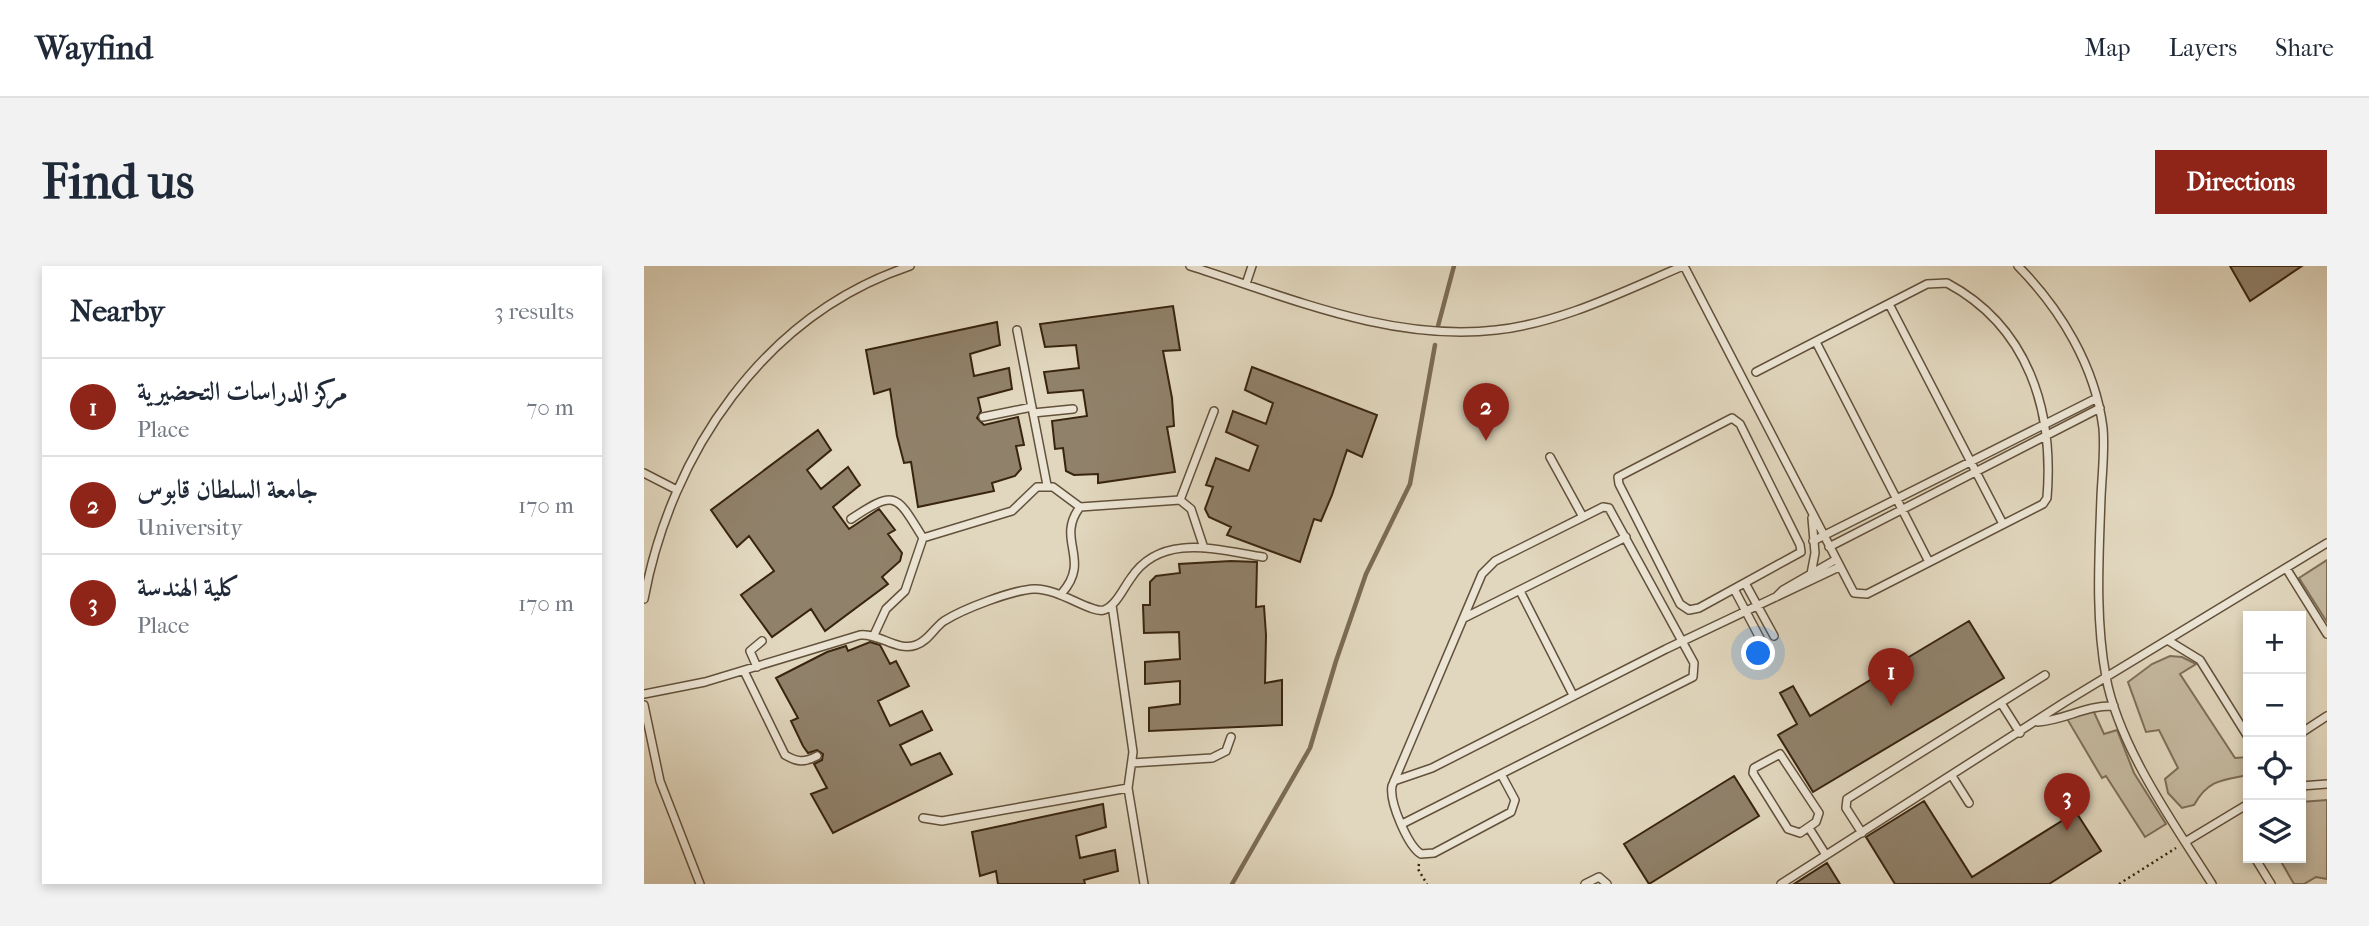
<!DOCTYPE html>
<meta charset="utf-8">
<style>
body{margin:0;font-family:"IM FELL French Canon",Amiri,serif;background:#f2f2f3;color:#1f2937}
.controls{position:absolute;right:21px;bottom:21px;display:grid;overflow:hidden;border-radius:0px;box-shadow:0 4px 10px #0003}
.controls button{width:63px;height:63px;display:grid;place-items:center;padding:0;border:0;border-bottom:2px solid #e0e1e3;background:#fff;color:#1f2937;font:35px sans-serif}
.you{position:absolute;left:1115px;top:388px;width:24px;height:24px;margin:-18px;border:5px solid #fff;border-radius:50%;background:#1a73e8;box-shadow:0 0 0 10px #1a73e833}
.badge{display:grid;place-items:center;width:46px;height:46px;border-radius:50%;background:#8f2418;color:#fff;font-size:23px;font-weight:700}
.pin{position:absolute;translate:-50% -58px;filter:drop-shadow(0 2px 4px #0008)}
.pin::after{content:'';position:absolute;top:37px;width:24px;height:21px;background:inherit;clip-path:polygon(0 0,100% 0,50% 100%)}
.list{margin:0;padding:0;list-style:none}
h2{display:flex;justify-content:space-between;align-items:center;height:91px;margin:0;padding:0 28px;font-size:30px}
h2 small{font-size:23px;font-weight:400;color:#747a83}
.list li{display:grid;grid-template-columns:46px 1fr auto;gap:21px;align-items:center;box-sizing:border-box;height:98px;padding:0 28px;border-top:2px solid #e0e1e3}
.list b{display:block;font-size:26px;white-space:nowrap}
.list p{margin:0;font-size:23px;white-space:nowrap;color:#747a83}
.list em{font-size:23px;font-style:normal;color:#747a83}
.icon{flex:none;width:38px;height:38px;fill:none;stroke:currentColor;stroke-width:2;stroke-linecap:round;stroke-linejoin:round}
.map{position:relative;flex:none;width:1683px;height:618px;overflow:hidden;border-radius:0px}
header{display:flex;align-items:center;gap:42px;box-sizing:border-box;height:98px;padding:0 35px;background:#fff;border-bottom:2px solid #e0e1e3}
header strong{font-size:33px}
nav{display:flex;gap:38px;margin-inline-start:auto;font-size:24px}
.intro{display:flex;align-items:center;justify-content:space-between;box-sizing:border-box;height:168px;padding:0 42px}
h1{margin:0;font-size:49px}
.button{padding:18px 32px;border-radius:0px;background:#8f2418;color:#fff;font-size:24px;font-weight:700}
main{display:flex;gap:42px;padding:0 42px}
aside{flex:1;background:#fff;border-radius:0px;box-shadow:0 4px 10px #0003}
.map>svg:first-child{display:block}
</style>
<header>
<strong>Wayfind</strong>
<nav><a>Map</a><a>Layers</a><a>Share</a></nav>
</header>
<div class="intro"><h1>Find us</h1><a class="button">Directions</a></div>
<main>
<aside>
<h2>Nearby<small>3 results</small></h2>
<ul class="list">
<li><span class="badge">1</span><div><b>مركز الدراسات التحضيرية</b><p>Place</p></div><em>70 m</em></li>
<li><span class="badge">2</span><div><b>جامعة السلطان قابوس</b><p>University</p></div><em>170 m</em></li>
<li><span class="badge">3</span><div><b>كلية الهندسة</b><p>Place</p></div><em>170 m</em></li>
</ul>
</aside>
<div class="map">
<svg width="1683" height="618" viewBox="0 0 1683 618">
<rect width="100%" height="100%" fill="#e1d7be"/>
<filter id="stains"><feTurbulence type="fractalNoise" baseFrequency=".00286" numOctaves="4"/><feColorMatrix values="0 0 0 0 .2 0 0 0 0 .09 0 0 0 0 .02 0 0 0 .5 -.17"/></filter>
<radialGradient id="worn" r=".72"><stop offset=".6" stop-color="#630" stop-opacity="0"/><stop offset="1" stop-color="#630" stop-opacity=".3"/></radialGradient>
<path fill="#c4b9a0" stroke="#7e6e58" stroke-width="2" d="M 1683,294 L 1683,356 L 1655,312 Z
M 1526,390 L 1538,391 L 1552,398 L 1536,408 L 1591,492 L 1604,491 L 1604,509 C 1578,514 1564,514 1550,539 L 1538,542 L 1524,527 L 1521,513 L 1534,502 L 1515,464 L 1502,466 L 1484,416 L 1508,398 Z
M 1449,444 L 1460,468 L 1473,464 L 1490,507 L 1522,558 L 1501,571 L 1462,510 L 1458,512 L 1422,451 Z
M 1683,534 L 1683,613 L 1672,611 L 1660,618 L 1650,618 L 1635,592 L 1657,592 L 1657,536 Z"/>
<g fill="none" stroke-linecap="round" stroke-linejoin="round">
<path stroke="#7b6b54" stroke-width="4.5" d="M 794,60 L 810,0
M 588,618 L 666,482 L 692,395 L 722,308 L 766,218 L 791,79"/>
</g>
<path fill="#90816a" stroke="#38240f" stroke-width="2" d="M 1586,0 L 1658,0 L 1606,35 Z
M 529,40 L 536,84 L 519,85 L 528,132 L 530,160 L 523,161 L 531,206 L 454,217 L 454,208 L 430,209 L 422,205 L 419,182 L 411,183 L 408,155 L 443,150 L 439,124 L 404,127 L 400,106 L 435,102 L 432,79 L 401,81 L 396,58 Z
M 353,56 L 356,79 L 326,88 L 330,110 L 365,102 L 368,123 L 334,132 L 337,145 L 333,152 L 340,159 L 374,151 L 380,179 L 372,180 L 377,203 L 371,210 L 348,217 L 350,225 L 274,241 L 267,196 L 260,197 L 253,170 L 246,123 L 230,128 L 222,84 Z
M 608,101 L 733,149 L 718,191 L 703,184 L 688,229 L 677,255 L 670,253 L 656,296 L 583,269 L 587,261 L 565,251 L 561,243 L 569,221 L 562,219 L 572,192 L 605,205 L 614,180 L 582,166 L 589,145 L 622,158 L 629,137 L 601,124 Z
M 174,164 L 187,184 L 163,204 L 177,223 L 204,201 L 216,219 L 189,241 L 205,263 L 235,243 L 251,264 L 244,268 L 258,287 L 256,295 L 238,311 L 244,318 L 181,365 L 167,343 L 128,371 L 97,329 L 130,305 L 105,270 L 93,281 L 67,244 Z
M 587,295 L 613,296 L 612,341 L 620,340 L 622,369 L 621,417 L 638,414 L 638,459 L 505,465 L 505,442 L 536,438 L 536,415 L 501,418 L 501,396 L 536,393 L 535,366 L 500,367 L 499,339 L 506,339 L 506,316 L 512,310 L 536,307 L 535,298 Z
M 1325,355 L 1360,412 L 1169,526 L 1134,469 L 1153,458 L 1136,427 L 1149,420 L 1166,450 Z
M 226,376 L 236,379 L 246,398 L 252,395 L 265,420 L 234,435 L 246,460 L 278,445 L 288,464 L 256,479 L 267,499 L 296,487 L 308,508 L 189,567 L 167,528 L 183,522 L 170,498 L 178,494 L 179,488 L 173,484 L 164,487 L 159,480 L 147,455 L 154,452 L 132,412 L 183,386 L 202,380 L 204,385 Z
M 1090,510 L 1115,550 L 1005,618 L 980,578 Z
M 1280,535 L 1328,611 L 1432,546 L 1457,585 L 1405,618 L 1251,618 L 1222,571 Z
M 459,538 L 462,561 L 432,570 L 436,592 L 471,584 L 474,605 L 440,614 L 441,618 L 354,618 L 352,605 L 336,610 L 328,566 Z
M 1183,597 L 1196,618 L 1150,618 Z"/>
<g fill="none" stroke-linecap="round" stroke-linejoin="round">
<g stroke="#62513b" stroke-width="10">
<path id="service" d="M 546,0 C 644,31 747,76 852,64 C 917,57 980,25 1039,0
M 1040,0 L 1210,327 L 1223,328 L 1399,238 L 1403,232 C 1410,145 1385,61 1303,17 L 1283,18 L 1112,106
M 1374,0 C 1417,44 1451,100 1459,162 C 1461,184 1458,208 1457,231 C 1455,291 1451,351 1462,411 C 1475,481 1530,558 1568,618
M 602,18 L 608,0
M 1245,38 L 1359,258
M 373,64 L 403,219
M 1172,76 L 1285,296
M 389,147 L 429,143
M 339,151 L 388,141
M 1088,152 L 1096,158 L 1156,279 L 1157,286 L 1055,342 L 1045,344 L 1036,338 L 975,218 L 974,211 Z
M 906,191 L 939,251
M 0,207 L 31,223
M 536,234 L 570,145
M 207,253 C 252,223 252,228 279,272
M 1169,275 L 1453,132
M 1185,281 L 1456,142
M 1642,302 L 1683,368
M 1167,308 L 1171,287 L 1168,252
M 1101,317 L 1130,370
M 1090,323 L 1118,376
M 876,325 L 929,429
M 418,327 C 448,293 411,274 436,241
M 1132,331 L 1139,324 L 1191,294
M 0,333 C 27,187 120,49 266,0
M 468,339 L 489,486 L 484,522 L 500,618
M 820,352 L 982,271
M 230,369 L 242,343 L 261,325 L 279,272 L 368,245 L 393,221 L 409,221 L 436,241 L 536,234 L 547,243 L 560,282
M 1525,375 L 1556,394 L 1604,471
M 113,401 L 106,385 L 118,375
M 100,405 L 141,489 C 153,496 160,497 173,490
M 0,428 L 61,416 L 216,369 C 236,367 253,386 272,379 C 284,375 290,362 300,355 C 319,343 368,324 390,323 C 414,322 448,348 460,344 C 472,340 480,321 487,312 C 517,266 574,284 619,291
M 1357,437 L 1376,467
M 0,439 L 16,515 L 56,618
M 1394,456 C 1421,454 1442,439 1470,440
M 1657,467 L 1683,450
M 1136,488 L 1175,547 L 1172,556 L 1156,567 L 1144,563 L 1109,507 L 1110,502 Z
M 488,497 L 568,492 L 582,485 L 587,471
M 1308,510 L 1325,537
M 750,515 L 788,502 L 1022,383 L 1195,301
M 1657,520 L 1683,518
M 279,552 L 298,555 L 484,522
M 758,558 L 1049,411 L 1050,397 L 965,242 L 959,241 L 851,295 L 838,308 L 748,520 C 745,536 764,580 777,588 L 790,587 L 867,546 L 871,534 L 857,508
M 1165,562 L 1182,589
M 1218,567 L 1202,542 L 1203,533 L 1401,409
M 1541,576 L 1604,538
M 1611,592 L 1627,618
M 941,618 L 955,611 L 963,618
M 1137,618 L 1421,436 L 1683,277"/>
</g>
<path stroke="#38240f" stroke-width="2.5" stroke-dasharray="2 3.5" stroke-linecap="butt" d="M 775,598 L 774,603 L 783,618
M 1475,618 L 1532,582"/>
<use href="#service" stroke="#ece5d5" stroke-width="7"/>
</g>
<rect width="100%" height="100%" filter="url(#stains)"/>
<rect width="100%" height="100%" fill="url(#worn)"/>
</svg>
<div class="controls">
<button>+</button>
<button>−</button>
<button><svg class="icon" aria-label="locate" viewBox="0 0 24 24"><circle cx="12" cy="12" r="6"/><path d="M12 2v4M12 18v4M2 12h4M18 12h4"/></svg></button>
<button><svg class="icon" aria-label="layers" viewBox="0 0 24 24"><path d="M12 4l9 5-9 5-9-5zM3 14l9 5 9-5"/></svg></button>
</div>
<div class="you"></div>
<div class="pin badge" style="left:1247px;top:440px">1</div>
<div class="pin badge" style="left:842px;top:175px">2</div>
<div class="pin badge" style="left:1423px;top:565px">3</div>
</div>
</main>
